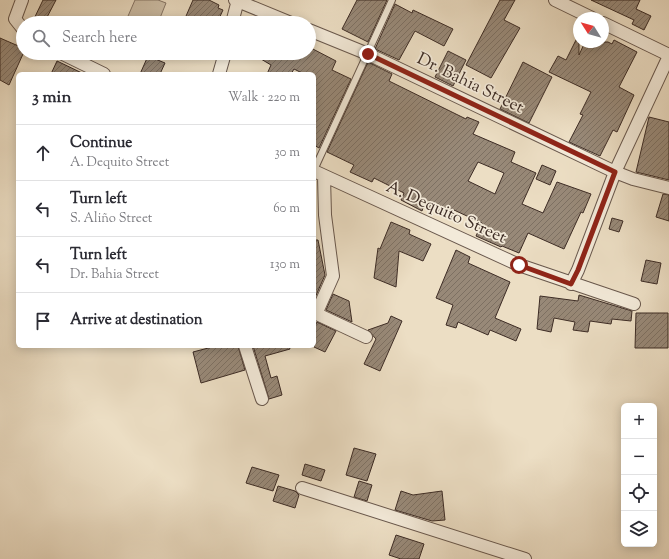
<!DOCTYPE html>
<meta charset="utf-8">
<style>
body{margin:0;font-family:"Sorts Mill Goudy",serif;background:#f7f7f7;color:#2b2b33}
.controls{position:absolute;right:12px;bottom:12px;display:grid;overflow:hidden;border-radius:6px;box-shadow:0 2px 10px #0003}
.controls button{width:36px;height:36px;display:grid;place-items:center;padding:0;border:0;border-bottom:1px solid #e1e1e2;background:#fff;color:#2b2b33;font:20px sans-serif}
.compass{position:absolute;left:573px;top:12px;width:36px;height:36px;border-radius:50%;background:#fff;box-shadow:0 2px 10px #0003;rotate:307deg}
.stop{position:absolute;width:12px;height:12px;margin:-9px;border:3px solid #8f2418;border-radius:50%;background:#fff}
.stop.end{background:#8f2418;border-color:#fff;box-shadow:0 1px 4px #0008}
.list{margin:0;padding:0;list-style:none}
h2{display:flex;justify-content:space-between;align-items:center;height:52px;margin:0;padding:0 16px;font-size:17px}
h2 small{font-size:13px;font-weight:400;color:#7c7c81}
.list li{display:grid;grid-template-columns:26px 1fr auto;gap:12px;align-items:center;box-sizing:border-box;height:56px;padding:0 16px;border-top:1px solid #e1e1e2}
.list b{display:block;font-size:15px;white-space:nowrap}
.list p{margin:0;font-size:13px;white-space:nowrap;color:#7c7c81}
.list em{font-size:13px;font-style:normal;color:#7c7c81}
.icon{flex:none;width:22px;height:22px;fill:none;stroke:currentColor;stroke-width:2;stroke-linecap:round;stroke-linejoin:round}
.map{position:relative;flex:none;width:669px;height:559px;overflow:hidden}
.search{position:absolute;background:#fff;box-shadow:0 2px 10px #0003;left:16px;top:16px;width:300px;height:44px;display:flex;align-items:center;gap:10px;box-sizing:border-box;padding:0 14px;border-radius:22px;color:#7c7c81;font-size:15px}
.panel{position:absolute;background:#fff;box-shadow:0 2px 10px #0003;left:16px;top:72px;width:300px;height:276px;border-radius:6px}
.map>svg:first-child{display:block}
</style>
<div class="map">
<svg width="669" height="559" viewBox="0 0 669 559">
<defs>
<pattern id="building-hatch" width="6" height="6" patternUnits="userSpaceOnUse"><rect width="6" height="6" fill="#988978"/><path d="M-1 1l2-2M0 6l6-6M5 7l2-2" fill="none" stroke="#7d7062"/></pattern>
</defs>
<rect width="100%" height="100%" fill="#ecdec4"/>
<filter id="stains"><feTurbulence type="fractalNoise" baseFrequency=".005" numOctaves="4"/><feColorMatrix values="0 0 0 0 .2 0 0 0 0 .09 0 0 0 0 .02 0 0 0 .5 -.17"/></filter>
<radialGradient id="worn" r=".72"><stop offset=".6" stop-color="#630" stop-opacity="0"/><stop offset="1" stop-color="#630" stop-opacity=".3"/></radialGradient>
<path fill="#cec0a9" stroke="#867667" d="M 135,0 L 158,0 L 166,3 L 158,23 L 125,23 Z"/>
<path fill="url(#building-hatch)" stroke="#3d2c25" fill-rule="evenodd" d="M 43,0 L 56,0 L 44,23 L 32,23 Z
M 193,0 L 209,0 L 219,5 L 218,8 L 223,10 L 217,23 L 183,23 Z
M 357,0 L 387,0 L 368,42 L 342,29 Z
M 500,0 L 515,0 L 504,20 L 520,28 L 491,78 L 466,65 Z
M 591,0 L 640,0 L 636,9 L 651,16 L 644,30 L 632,24 L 634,20 Z
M 395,4 L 412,13 L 413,10 L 453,29 L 444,46 L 415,31 L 399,60 L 375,49 Z
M 579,34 L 579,55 L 585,42 L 608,42 L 612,44 L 614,40 L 637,52 L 619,87 L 634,95 L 617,132 L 613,130 L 600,156 L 569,142 L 583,115 L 580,114 L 591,92 L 549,72 L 558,56 L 566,60 Z
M 0,38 L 23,48 L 23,54 L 9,85 L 0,80 Z
M 309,47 L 336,61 L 332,70 L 351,79 L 319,148 L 314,145 L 314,74 L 304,74 L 294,69 L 291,74 L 267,74 L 271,65 L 251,53 L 309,53 Z
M 448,51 L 466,60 L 453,86 L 435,77 Z
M 148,56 L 165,63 L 160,74 L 140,74 Z
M 57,61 L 84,74 L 51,74 Z
M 368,62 L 392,74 L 389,81 L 466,119 L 467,117 L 479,122 L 473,134 L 515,152 L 511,162 L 536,173 L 522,204 L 543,213 L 557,182 L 591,194 L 583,213 L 581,212 L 564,249 L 528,233 L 519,253 L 502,246 L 501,247 L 476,236 L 482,223 L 454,210 L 451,218 L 424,205 L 422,211 L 401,200 L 404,193 L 374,178 L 372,182 L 350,172 L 354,165 L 327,152 ZM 478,162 L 504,173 L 495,194 L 468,181 Z
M 523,62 L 552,77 L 529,123 L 500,109 Z
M 649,117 L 669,122 L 669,180 L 636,172 Z
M 542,165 L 556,171 L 550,185 L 536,179 Z
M 663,194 L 669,195 L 669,221 L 656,217 Z
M 612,218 L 623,221 L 619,232 L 609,229 Z
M 391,222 L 410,230 L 409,234 L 431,244 L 423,261 L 399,251 L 396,287 L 374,278 L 378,248 L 380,249 Z
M 314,240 L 318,240 L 325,275 L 314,300 Z
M 456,250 L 470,257 L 468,263 L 510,282 L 495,318 L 521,329 L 516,341 L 490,330 L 488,335 L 458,322 L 456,328 L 446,325 L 453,305 L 436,298 Z
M 646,260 L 661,263 L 657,284 L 641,281 Z
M 333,294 L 349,301 L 352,322 L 326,310 Z
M 579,295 L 632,311 L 631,321 L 612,319 L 611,324 L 590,321 L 588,332 L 573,330 L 575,322 L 554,318 L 551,332 L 537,329 L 540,296 L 578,301 Z
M 636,313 L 668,313 L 668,348 L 635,348 Z
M 391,316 L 402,321 L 380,371 L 364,364 L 376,339 L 368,330 L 388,323 Z
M 317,322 L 336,331 L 325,352 L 314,347 L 314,328 Z
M 216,346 L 238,346 L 245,370 L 201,383 L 193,352 Z
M 253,346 L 289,346 L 290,349 L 265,356 L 271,378 L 277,376 L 282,395 L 269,399 Z
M 354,448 L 376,454 L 367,481 L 346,475 Z
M 305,464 L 325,470 L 321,481 L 302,475 Z
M 252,467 L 279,475 L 273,491 L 246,483 Z
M 359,481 L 372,485 L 367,501 L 354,497 Z
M 278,486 L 295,491 L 299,495 L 295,508 L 273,501 Z
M 401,491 L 413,495 L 442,491 L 445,520 L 432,521 L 395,510 Z
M 396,535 L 424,544 L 419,559 L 401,559 L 389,555 Z"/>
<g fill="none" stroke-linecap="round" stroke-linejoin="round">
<g stroke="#69584d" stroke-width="8">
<path id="lane" d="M 314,170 L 392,0"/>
</g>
<g stroke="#69584d" stroke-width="14">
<path id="street" d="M 22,0 L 15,19 L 23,29
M 235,0 L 291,23
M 555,0 L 592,18
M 232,23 L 238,0
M 603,23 L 669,55
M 309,30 L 368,54 L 615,172 L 633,179 L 669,188
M 61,53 L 104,74
M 219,74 L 225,53
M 314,171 L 519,265 L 634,304
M 324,177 L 325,215 L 333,276 L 317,312 L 319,315 L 366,337
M 571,284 L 578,270 L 615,172 L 669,56
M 245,346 L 262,399
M 302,488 L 525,559"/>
</g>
<use href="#lane" stroke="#f3ead9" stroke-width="6"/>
<use href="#street" stroke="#f3ead9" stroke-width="12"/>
</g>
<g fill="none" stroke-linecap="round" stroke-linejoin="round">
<path stroke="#8f2418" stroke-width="5" d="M 368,54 L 615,172 L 578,270 L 571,284 L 519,265"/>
</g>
<g text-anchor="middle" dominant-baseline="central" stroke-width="3.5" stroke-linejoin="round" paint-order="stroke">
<g font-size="17" fill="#3d2c25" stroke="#f3ead9">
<text transform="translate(470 84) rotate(26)">Dr. Bahia Street</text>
<text transform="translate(446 213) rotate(24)">A. Dequito Street</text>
</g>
</g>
<rect width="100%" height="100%" filter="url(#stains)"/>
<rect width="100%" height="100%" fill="url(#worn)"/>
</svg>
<div class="controls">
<button>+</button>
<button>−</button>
<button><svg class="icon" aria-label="locate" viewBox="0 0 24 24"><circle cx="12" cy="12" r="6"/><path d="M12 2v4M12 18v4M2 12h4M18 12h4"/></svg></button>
<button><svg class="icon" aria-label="layers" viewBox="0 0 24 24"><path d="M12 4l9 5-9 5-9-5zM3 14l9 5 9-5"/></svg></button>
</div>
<svg class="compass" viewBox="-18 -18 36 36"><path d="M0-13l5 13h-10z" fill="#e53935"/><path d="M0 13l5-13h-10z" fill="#7c7c81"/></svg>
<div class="stop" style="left:519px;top:265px"></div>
<div class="stop end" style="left:368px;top:54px"></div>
<div class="search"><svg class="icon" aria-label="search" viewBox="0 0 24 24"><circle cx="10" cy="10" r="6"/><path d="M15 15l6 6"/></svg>Search here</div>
<section class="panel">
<h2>3 min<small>Walk · 220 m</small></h2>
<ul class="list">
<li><svg class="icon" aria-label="ahead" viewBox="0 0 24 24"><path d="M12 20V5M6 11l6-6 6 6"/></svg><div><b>Continue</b><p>A. Dequito Street</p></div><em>30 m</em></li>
<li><svg class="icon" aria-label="left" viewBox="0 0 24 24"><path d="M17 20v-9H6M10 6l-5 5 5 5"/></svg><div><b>Turn left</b><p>S. Aliño Street</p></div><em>60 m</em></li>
<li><svg class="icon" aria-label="left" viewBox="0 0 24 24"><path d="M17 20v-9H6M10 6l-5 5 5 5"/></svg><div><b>Turn left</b><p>Dr. Bahia Street</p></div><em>130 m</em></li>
<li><svg class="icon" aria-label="arrive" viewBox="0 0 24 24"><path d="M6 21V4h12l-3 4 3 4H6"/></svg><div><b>Arrive at destination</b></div></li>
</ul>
</section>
</div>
